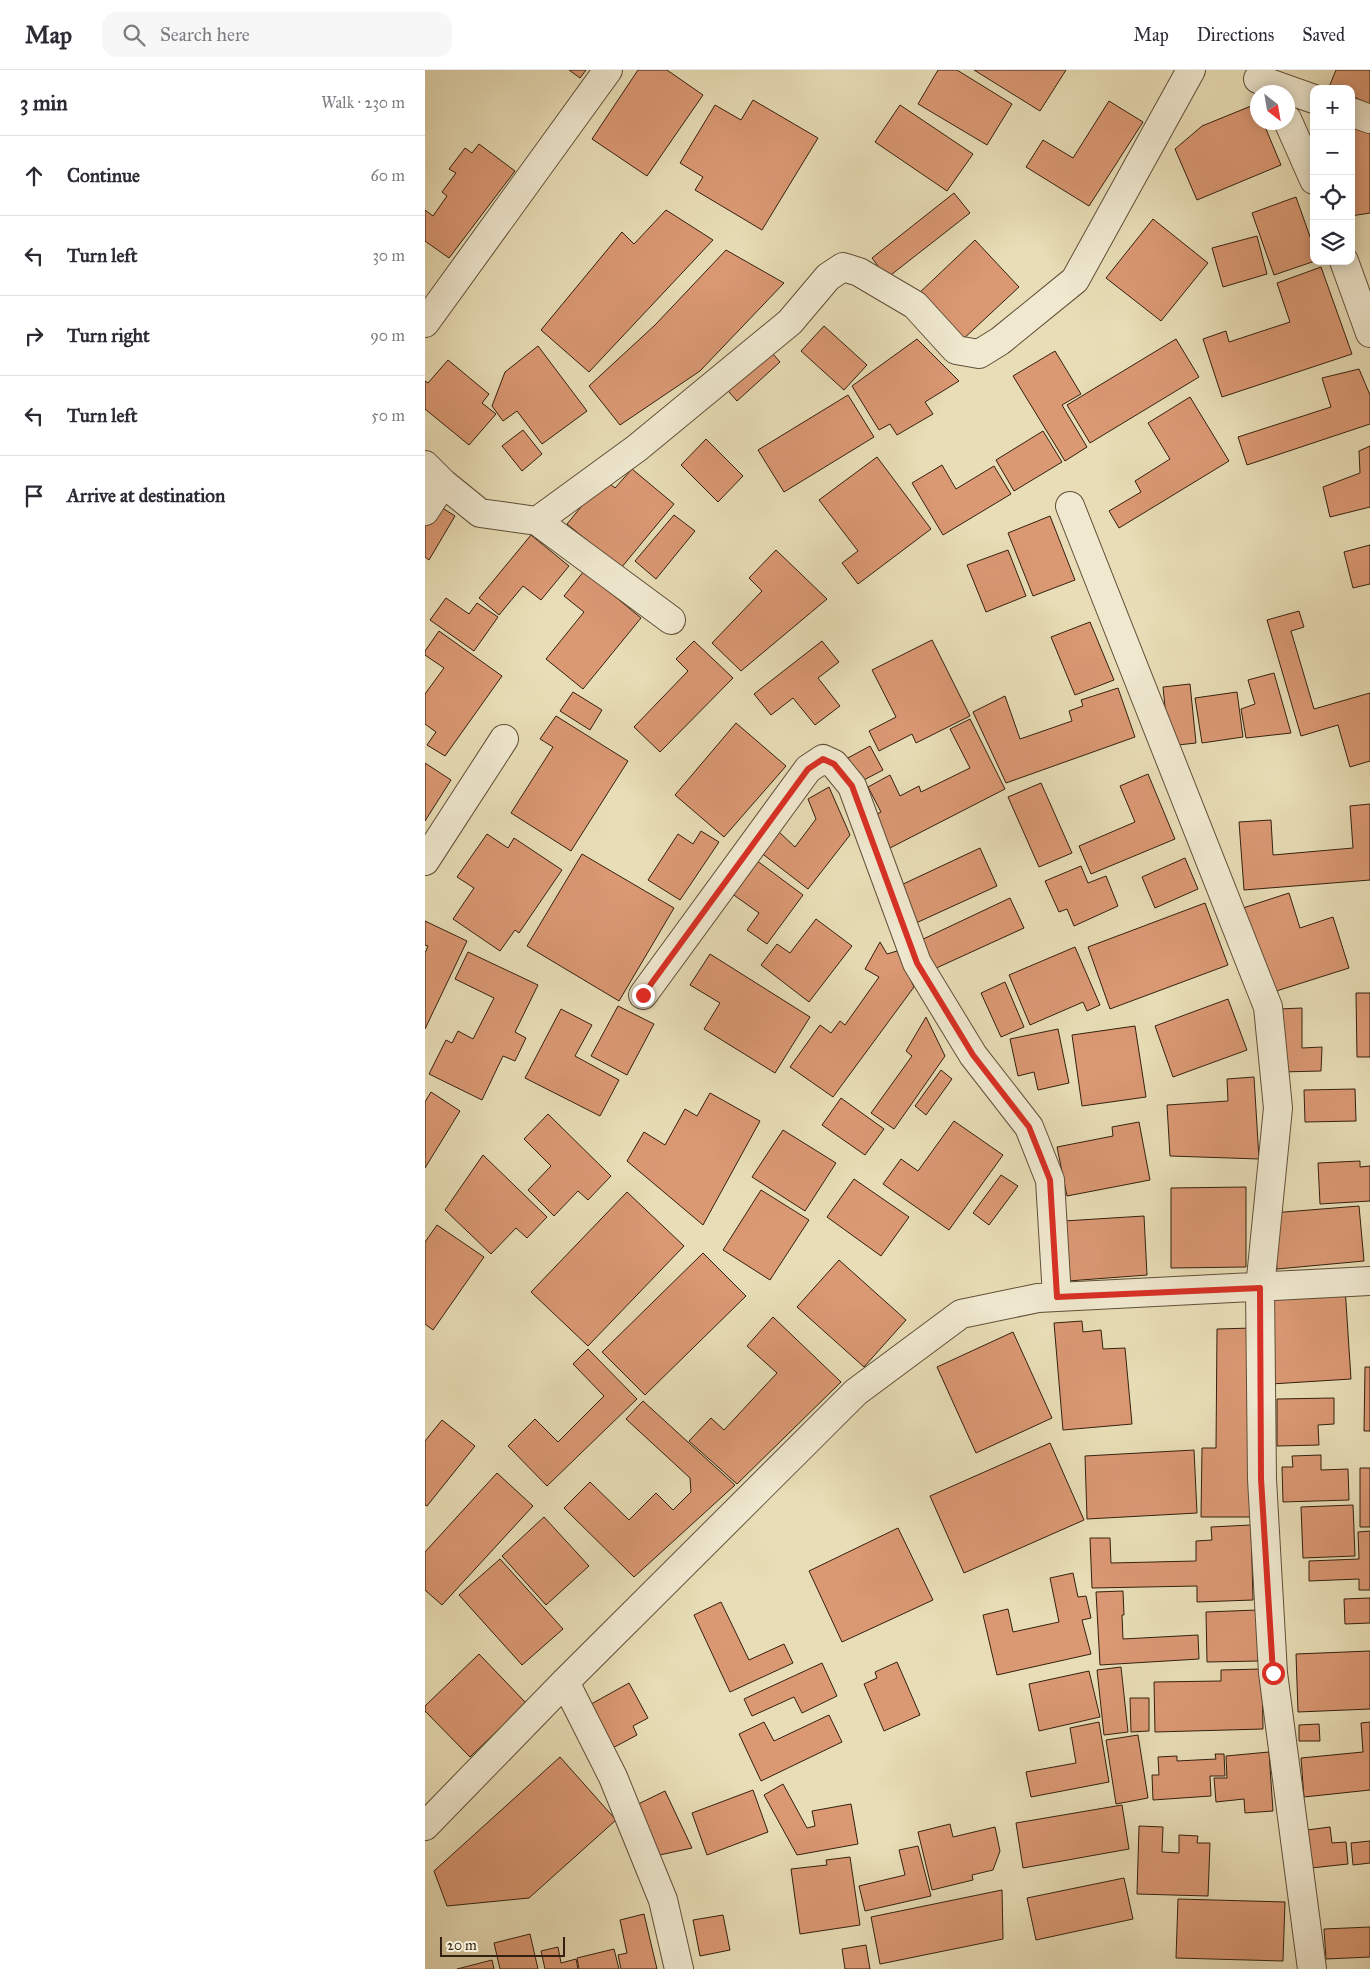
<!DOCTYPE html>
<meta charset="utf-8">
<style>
body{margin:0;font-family:"IM FELL Great Primer",serif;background:#f7f7f7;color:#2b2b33}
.controls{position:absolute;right:15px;top:15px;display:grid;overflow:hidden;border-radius:10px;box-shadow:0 2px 12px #0003}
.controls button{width:45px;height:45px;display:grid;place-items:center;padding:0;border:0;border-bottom:1px solid #e1e1e2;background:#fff;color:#2b2b33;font:25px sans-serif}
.compass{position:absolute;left:825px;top:15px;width:45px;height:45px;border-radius:50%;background:#fff;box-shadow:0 2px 12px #0003;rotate:149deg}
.scale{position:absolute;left:15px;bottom:12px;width:125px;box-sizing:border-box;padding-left:5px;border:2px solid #34200e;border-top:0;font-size:14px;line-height:18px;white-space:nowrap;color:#34200e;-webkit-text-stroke:4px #f0e9d0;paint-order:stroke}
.stop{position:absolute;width:15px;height:15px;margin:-11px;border:4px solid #d93025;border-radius:50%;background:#fff}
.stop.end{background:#d93025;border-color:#fff;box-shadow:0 1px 5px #0008}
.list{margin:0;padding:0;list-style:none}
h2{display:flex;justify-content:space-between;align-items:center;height:65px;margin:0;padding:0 20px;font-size:21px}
h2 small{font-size:16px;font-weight:400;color:#7c7c81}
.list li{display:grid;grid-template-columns:32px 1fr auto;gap:15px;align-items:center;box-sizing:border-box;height:80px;padding:0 20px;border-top:1px solid #e1e1e2}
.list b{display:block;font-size:19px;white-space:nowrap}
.list em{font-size:16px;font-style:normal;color:#7c7c81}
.icon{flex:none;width:28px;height:28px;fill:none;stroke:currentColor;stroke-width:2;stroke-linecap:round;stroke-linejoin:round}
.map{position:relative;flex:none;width:945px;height:1899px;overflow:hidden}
header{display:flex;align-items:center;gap:30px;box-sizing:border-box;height:70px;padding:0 25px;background:#fff;border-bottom:1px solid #e1e1e2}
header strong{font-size:24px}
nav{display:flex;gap:28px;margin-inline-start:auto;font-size:18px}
.search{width:350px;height:45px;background:#f7f7f7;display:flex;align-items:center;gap:12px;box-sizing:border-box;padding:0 18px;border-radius:15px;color:#7c7c81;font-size:19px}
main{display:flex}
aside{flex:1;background:#fff}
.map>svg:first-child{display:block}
</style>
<header>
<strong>Map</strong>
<div class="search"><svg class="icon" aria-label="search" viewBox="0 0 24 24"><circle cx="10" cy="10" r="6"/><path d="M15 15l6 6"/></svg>Search here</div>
<nav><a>Map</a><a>Directions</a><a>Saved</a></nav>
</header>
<main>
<aside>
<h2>3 min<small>Walk · 230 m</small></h2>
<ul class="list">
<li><svg class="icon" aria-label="ahead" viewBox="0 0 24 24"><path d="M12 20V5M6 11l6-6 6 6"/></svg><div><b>Continue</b></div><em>60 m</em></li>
<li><svg class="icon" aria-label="left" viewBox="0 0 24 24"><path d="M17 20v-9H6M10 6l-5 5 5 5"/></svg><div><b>Turn left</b></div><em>30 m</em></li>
<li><svg class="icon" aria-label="right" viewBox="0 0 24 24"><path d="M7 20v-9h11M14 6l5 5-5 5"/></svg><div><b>Turn right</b></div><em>90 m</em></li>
<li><svg class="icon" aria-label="left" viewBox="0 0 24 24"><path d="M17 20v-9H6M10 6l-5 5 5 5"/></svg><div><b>Turn left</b></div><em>50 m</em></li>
<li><svg class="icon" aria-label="arrive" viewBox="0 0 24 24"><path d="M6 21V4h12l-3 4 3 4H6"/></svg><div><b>Arrive at destination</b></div></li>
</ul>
</aside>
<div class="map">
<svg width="945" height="1899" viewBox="0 0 945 1899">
<rect width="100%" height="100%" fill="#e8ddb6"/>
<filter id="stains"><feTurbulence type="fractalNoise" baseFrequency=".004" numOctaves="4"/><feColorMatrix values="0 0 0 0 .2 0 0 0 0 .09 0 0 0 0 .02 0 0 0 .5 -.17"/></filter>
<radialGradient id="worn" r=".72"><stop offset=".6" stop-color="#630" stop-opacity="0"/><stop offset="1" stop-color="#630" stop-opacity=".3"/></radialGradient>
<path fill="#da9873" stroke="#34200e" d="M 144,0 L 161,0 L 155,8 Z
M 213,0 L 242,0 L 278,25 L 222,106 L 167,69 Z
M 513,0 L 532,0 L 587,34 L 562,75 L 493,34 Z
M 549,0 L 641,0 L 615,41 Z
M 911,0 L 945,0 L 945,34 L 926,26 L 926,19 L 908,19 L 904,17 Z
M 328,30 L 393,68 L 337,160 L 270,120 L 278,107 L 255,93 L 290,35 L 316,50 Z
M 684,31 L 718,52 L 664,136 L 601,97 L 618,70 L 648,88 Z
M 831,34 L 832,39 L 832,52 L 838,52 L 856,95 L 772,130 L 750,79 L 777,56 Z
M 475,35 L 548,84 L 522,121 L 450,72 Z
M 926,52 L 945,52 L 945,143 L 926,146 Z
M 54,74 L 90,101 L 24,188 L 0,171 L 0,140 L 8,146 L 22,126 L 17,122 L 31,103 L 24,99 L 40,78 L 47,83 Z
M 529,123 L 545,143 L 462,208 L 447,188 Z
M 871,127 L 889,178 L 890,191 L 849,205 L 827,143 Z
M 241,140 L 288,170 L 164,302 L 116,260 L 197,162 L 209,174 Z
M 728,149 L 783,193 L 736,251 L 681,208 Z
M 832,166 L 842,204 L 798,217 L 787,178 Z
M 550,170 L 594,217 L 535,272 L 491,226 Z
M 301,180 L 359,213 L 275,301 L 195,355 L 164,316 L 230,255 Z
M 896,197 L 927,284 L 797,327 L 778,269 L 801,261 L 804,272 L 865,252 L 852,213 Z
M 399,256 L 442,295 L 419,320 L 376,281 Z
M 492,269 L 534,311 L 500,332 L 508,344 L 472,365 L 465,354 L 454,360 L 427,316 Z
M 751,269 L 774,307 L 665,373 L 642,335 Z
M 113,276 L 162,341 L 117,374 L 92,341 L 78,351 L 67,336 L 80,302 Z
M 341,276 L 355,292 L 312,331 L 297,314 Z
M 630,281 L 656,324 L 637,335 L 662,377 L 640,391 L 588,306 Z
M 23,290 L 64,324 L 57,333 L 71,344 L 44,375 L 0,339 L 0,311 L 3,313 Z
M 934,299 L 945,325 L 945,354 L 822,395 L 813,367 L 906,337 L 897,308 Z
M 423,325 L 449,367 L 359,422 L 333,380 Z
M 765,327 L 804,391 L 694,458 L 684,441 L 716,422 L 710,411 L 745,389 L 723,353 Z
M 98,360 L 117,384 L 97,401 L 77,376 Z
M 618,361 L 637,392 L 589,421 L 571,390 Z
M 281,369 L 318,406 L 293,432 L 256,395 Z
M 945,376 L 945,437 L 905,447 L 898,417 L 935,403 L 934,381 Z
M 452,387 L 506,459 L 433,514 L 417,493 L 433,481 L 394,430 Z
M 517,395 L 531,419 L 569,396 L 586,424 L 518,465 L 487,413 Z
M 207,399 L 249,434 L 196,498 L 142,454 L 179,409 L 190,418 Z
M 8,432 L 30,446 L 4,490 L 0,487 L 0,446 Z
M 249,445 L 270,461 L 231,509 L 210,491 Z
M 625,446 L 650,510 L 608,526 L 583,463 Z
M 106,465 L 144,496 L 116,530 L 98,516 L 74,545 L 54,528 Z
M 945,475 L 945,514 L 928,518 L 919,482 Z
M 351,480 L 402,529 L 316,601 L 287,573 L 337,521 L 324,508 Z
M 583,480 L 601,526 L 561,542 L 542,495 Z
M 159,501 L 216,548 L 158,619 L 121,589 L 159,542 L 139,526 Z
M 21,528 L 44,544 L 52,533 L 73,547 L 49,581 L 5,550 Z
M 874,541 L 879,557 L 866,561 L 889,639 L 945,623 L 945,691 L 925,697 L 913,655 L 876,666 L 842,550 Z
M 665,552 L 689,610 L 650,625 L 626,567 Z
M 14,561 L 77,606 L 20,686 L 2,675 L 11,662 L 0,654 L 0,624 L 19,598 L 0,585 L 0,581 Z
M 507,570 L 545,646 L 491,673 L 487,664 L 454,681 L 444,661 L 471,647 L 447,600 Z
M 269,571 L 308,608 L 235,682 L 209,657 L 263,601 L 251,589 Z
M 397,571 L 414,592 L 393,608 L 415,636 L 390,655 L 368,628 L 346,645 L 329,624 Z
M 849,603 L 866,663 L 821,668 L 816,639 L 830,634 L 823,610 Z
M 765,614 L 771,673 L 744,676 L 738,617 Z
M 693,618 L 710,667 L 581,713 L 548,642 L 580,626 L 595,669 L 647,651 L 644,641 L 658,636 L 656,630 Z
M 148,622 L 177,640 L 165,660 L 135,641 Z
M 812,622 L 818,667 L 777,673 L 770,628 Z
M 131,646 L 203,691 L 146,781 L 86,743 L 128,677 L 115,669 Z
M 545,649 L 580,719 L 463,779 L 446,747 L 456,742 L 443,717 L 465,705 L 475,726 L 494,716 L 496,722 L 545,698 L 525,659 Z
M 311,653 L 361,696 L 299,767 L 250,725 Z
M 445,676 L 458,700 L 433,713 L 421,689 Z
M 0,693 L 26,710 L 0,751 Z
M 723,704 L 750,769 L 666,804 L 654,776 L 710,752 L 695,716 Z
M 616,713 L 647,783 L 614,797 L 583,727 Z
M 404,717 L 425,765 L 383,819 L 335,782 L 353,761 L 370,777 L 391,749 L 383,729 Z
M 945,734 L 945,810 L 819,820 L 814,752 L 846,750 L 848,785 L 928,778 L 925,736 Z
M 276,761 L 294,772 L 255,830 L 223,810 L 253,764 L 268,774 Z
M 62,764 L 83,778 L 89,768 L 137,800 L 94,863 L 90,860 L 75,881 L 28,849 L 49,818 L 32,807 Z
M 555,778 L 572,816 L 491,853 L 474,816 Z
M 157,784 L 249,838 L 194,931 L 102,876 Z
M 760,788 L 773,819 L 730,838 L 717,807 Z
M 331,790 L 378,825 L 342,874 L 322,860 L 334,843 L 306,823 Z
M 656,796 L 663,813 L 681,806 L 693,836 L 649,856 L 642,839 L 634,842 L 620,811 Z
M 864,823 L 875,858 L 908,847 L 924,898 L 842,924 L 815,839 Z
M 585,828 L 599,858 L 507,900 L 494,871 Z
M 780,833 L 803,895 L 685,939 L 663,877 Z
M 391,849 L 427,876 L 384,932 L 336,895 L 352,874 L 365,883 Z
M 0,851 L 42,871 L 0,959 L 0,883 L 3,876 L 0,875 Z
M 455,872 L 462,884 L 472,881 L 489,917 L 408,1027 L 365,997 L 395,955 L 406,963 L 415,951 L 420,955 L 454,907 L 440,899 Z
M 650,877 L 675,935 L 662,941 L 658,932 L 605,955 L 584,905 Z
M 43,882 L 113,915 L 90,962 L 101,968 L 90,991 L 78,986 L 57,1030 L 4,1004 L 21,970 L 27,973 L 33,961 L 48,969 L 69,928 L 30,909 Z
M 285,884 L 385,947 L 350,1003 L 279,959 L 295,933 L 265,915 Z
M 580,912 L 599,957 L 576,967 L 556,923 Z
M 931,923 L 945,923 L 945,987 L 932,987 Z
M 803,929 L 822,980 L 748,1007 L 730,956 Z
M 193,936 L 229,954 L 202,1005 L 166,986 Z
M 877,938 L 877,978 L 897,977 L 896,1001 L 855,1002 L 854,939 Z
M 136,939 L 167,955 L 150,986 L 194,1010 L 175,1046 L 100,1008 Z
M 501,947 L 520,986 L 469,1059 L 446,1043 L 487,986 L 481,981 Z
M 710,956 L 721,1027 L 657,1036 L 647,965 Z
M 633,959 L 644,1013 L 613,1020 L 609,1002 L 593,1006 L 585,969 Z
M 516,1000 L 527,1009 L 501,1045 L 490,1036 Z
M 829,1007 L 834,1089 L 745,1086 L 742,1035 L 803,1031 L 802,1009 Z
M 930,1019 L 931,1051 L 880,1052 L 879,1020 Z
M 6,1022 L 35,1041 L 0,1098 L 0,1032 Z
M 285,1023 L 335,1051 L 278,1155 L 202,1091 L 219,1062 L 240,1075 L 260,1039 L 272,1046 Z
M 416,1028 L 459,1059 L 440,1085 L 397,1055 Z
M 123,1044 L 186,1106 L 163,1130 L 153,1121 L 129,1146 L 103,1120 L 126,1096 L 99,1069 Z
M 529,1051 L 578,1085 L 524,1160 L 458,1114 L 476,1089 L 493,1101 Z
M 714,1052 L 725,1110 L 642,1126 L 632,1077 L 688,1066 L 687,1057 Z
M 358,1060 L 411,1093 L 380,1141 L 327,1107 Z
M 58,1085 L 122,1147 L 102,1168 L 91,1158 L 66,1184 L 20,1140 Z
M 935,1091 L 935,1097 L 945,1096 L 945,1131 L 895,1134 L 893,1093 Z
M 576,1105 L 593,1116 L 564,1155 L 548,1143 Z
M 429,1109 L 484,1147 L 456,1186 L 402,1147 Z
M 821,1117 L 821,1197 L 746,1198 L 746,1118 Z
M 336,1120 L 384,1150 L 345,1210 L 298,1180 Z
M 202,1122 L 259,1176 L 163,1276 L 106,1222 Z
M 934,1136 L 939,1191 L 852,1199 L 847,1143 Z
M 719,1146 L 722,1205 L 643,1211 L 639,1151 Z
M 12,1155 L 59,1187 L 8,1260 L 0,1254 L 0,1172 Z
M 278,1183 L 321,1226 L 220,1325 L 177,1282 Z
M 414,1190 L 481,1250 L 439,1297 L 372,1237 Z
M 920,1217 L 926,1309 L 846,1314 L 840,1223 Z
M 348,1247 L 416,1312 L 312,1414 L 264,1371 L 286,1348 L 299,1360 L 352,1303 L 322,1276 Z
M 657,1251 L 658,1262 L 676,1260 L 678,1279 L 700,1278 L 707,1354 L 638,1360 L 629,1253 Z
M 827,1258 L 826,1447 L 776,1447 L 777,1378 L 791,1378 L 792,1259 Z
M 588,1262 L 627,1348 L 551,1383 L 512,1297 Z
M 163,1279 L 212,1329 L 122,1416 L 83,1376 L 110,1349 L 133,1372 L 179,1326 L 148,1294 Z
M 940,1297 L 945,1297 L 945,1361 L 939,1361 Z
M 909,1328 L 909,1354 L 893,1355 L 894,1375 L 852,1376 L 852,1329 Z
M 218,1331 L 310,1415 L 209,1507 L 139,1438 L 165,1412 L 204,1450 L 231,1423 L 248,1440 L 266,1422 L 265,1408 L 201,1349 Z
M 17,1350 L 50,1376 L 2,1436 L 0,1435 L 0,1371 Z
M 625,1373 L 659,1450 L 539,1503 L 505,1426 Z
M 769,1380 L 772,1443 L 662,1449 L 660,1386 Z
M 896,1385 L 896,1400 L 923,1399 L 924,1430 L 858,1432 L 857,1397 L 868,1397 L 867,1386 Z
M 935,1398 L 945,1398 L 945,1457 L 935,1457 Z
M 72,1403 L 108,1436 L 17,1535 L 0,1520 L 0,1482 Z
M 928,1435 L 930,1486 L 878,1488 L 876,1437 Z
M 119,1447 L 164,1496 L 121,1535 L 77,1486 Z
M 826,1455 L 828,1530 L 772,1532 L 772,1516 L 667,1518 L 665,1468 L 685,1468 L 686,1493 L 771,1491 L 771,1471 L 787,1470 L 786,1457 Z
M 473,1458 L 508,1530 L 417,1572 L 384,1501 Z
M 945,1461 L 945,1520 L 934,1520 L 934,1509 L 884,1511 L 884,1491 L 934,1489 L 933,1462 Z
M 75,1489 L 138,1559 L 97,1595 L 34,1525 Z
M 648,1503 L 653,1527 L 661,1526 L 666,1548 L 657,1550 L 666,1584 L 572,1605 L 558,1545 L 583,1539 L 588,1562 L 634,1552 L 625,1508 Z
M 698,1521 L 699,1545 L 697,1545 L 698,1569 L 773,1565 L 774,1589 L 675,1595 L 671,1522 Z
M 945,1528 L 945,1553 L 920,1554 L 919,1529 Z
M 296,1532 L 324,1590 L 359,1574 L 368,1593 L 305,1622 L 269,1545 Z
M 832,1540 L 833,1591 L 782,1592 L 781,1542 Z
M 945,1581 L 945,1639 L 873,1642 L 871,1584 Z
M 54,1584 L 101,1633 L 45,1687 L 0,1641 L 0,1636 Z
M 472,1592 L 495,1645 L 459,1661 L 439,1614 L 452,1608 L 450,1602 Z
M 397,1593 L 412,1626 L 377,1643 L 369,1627 L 327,1646 L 319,1629 Z
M 696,1597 L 703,1662 L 679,1665 L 672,1600 Z
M 837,1599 L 838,1659 L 730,1662 L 729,1612 L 796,1611 L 796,1600 Z
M 664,1601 L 675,1647 L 614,1661 L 604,1614 Z
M 204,1613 L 223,1648 L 208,1656 L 212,1665 L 182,1681 L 159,1638 Z
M 705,1628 L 724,1628 L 724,1661 L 706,1662 Z
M 404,1645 L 417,1672 L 336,1711 L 314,1664 L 339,1652 L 349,1671 Z
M 674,1652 L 684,1712 L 606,1727 L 601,1702 L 651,1693 L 645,1658 Z
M 945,1652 L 945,1720 L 879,1727 L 876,1688 L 938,1682 L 936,1653 Z
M 894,1654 L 895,1671 L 874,1671 L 874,1655 Z
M 713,1665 L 723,1728 L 691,1734 L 681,1670 Z
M 844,1682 L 848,1741 L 820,1743 L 819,1729 L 791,1732 L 789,1708 L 802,1708 L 801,1686 Z
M 790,1684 L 799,1684 L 800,1706 L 785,1706 L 786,1726 L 728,1730 L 727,1705 L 734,1705 L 733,1687 L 752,1686 L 752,1691 L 791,1689 Z
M 135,1687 L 191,1750 L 104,1828 L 22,1836 L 9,1801 Z
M 358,1714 L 382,1758 L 390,1756 L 387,1741 L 426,1734 L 433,1774 L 372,1785 L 339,1725 Z
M 328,1720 L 343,1762 L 282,1785 L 267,1743 Z
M 240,1721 L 267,1778 L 230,1786 L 205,1738 Z
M 697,1735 L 704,1779 L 598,1798 L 591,1753 Z
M 525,1754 L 528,1767 L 570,1757 L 575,1781 L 568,1800 L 547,1805 L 548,1810 L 507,1820 L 493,1762 Z
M 714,1756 L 738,1757 L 737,1782 L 754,1783 L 754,1765 L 773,1766 L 772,1773 L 785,1773 L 783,1826 L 712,1824 Z
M 905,1757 L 907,1773 L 921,1772 L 923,1794 L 886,1798 L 882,1760 Z
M 945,1771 L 945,1793 L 928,1795 L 926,1773 Z
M 493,1776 L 506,1826 L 440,1841 L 434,1816 L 480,1805 L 474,1780 Z
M 425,1787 L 435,1855 L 375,1864 L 366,1799 L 402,1795 L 401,1790 Z
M 699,1808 L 708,1849 L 611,1870 L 602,1828 Z
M 577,1820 L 578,1869 L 455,1894 L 446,1847 Z
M 753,1829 L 860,1832 L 858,1891 L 751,1888 Z
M 219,1844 L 232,1899 L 196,1899 L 193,1885 L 202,1883 L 195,1850 Z
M 298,1845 L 305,1880 L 275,1886 L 268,1850 Z
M 945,1857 L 945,1887 L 901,1889 L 899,1859 Z
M 105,1864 L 113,1899 L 75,1899 L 69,1873 Z
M 441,1875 L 445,1899 L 420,1899 L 417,1879 Z
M 133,1877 L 136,1893 L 151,1889 L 153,1899 L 120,1899 L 116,1881 Z
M 189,1879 L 194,1899 L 154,1899 L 152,1888 Z
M 67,1890 L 69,1899 L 32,1899 Z"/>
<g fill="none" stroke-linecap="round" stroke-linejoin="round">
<g stroke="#614f38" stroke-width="30">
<path id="street" d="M 833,9 L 889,29
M 926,42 L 945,49
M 862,49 L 889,110
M 919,191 L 945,263
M 0,253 L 183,0
M 0,395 L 18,413 L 55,443 L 112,451 L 212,378 L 365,252 L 403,207 L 418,197 L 434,202 L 490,235 L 531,280 L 554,284 L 575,271 L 650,210 L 766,0
M 645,436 L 843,937 L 853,1038 L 835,1218 L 837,1409 L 848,1603 L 887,1899
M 0,441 L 18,413
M 112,451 L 246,550
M 0,791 L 79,669
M 218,925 L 383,699 L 398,689 L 409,694 L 427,716 L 492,893 L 548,985 L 604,1057 L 625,1110 L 632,1227
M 140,1612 L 188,1707 L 238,1830 L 254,1899
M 0,1756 L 140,1612 L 431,1322 L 536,1244 L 613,1228 L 945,1211"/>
</g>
<use href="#street" stroke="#f0e9d0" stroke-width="28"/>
</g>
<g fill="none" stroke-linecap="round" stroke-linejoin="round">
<path stroke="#d93025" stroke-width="6" d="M 218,925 L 383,699 L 398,689 L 409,694 L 427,716 L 492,893 L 548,985 L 604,1057 L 625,1110 L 632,1227 L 835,1218 L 836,1409 L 848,1603"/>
</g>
<rect width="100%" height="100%" filter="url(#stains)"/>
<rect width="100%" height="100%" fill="url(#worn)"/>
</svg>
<div class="controls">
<button>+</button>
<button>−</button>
<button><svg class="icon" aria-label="locate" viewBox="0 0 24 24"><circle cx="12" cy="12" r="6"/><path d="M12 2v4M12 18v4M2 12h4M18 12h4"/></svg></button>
<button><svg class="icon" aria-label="layers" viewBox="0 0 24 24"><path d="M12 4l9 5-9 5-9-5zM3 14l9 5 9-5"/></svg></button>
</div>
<svg class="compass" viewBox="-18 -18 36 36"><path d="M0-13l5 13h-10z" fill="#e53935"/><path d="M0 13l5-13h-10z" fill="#7c7c81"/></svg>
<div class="scale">20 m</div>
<div class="stop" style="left:848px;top:1603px"></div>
<div class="stop end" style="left:218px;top:925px"></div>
</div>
</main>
